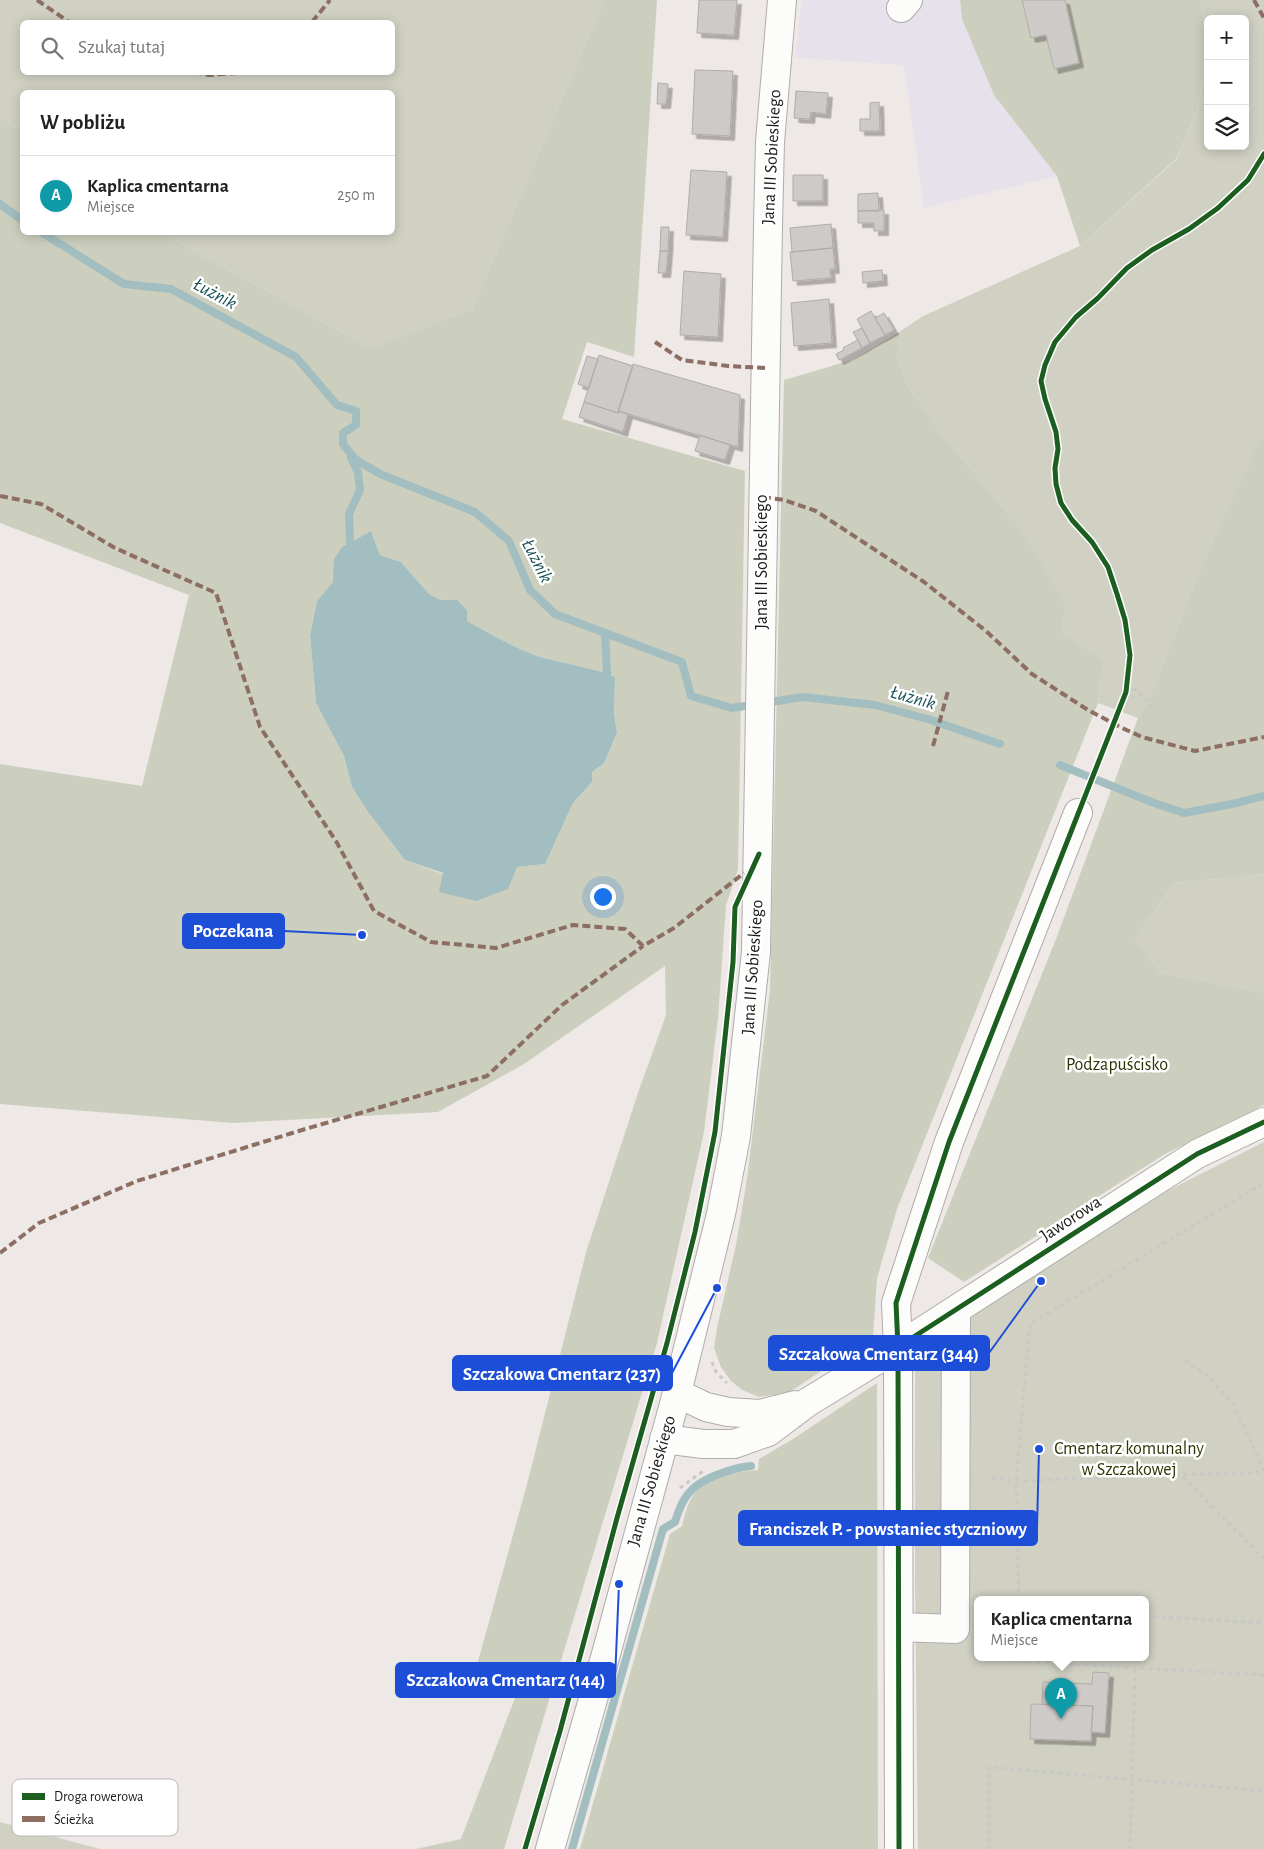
<!DOCTYPE html>
<html lang="pl">
<meta charset="utf-8">
<style>
body{margin:0;font-family:"Alegreya Sans",sans-serif;background:#f6f6f6;color:#222}
.controls{position:absolute;right:15px;top:15px;display:grid;overflow:hidden;border-radius:8px;box-shadow:0 2px 12px #0003}
.controls button{width:45px;height:45px;display:grid;place-items:center;padding:0;border:0;border-bottom:1px solid #e0e0e0;background:#fff;color:#222;font:25px sans-serif}
.you{position:absolute;left:602px;top:896px;width:18px;height:18px;margin:-12px;border:4px solid #fff;border-radius:50%;background:#1a73e8;box-shadow:0 0 0 8px #1a73e833}
.badge{display:grid;place-items:center;width:32px;height:32px;border-radius:50%;background:#b45309;color:#fff;font-size:16px;font-weight:700}
.pin{position:absolute;translate:-50% -41px;filter:drop-shadow(0 1px 2px #0008)}
.pin::after{content:'';position:absolute;top:26px;width:18px;height:15px;background:inherit;clip-path:polygon(0 0,100% 0,50% 100%)}
.popup{position:absolute;left:974px;top:1596px;width:175px;height:65px;box-sizing:border-box;display:grid;place-content:center;border-radius:8px;background:#fff;filter:drop-shadow(0 1px 4px #0005);font-size:16px;white-space:nowrap;color:#767676}
.popup b{font-size:19px;color:#222}
.popup::after{content:'';position:absolute;left:50%;top:100%;margin-left:-10px;border:10px solid transparent;border-top-color:#fff}
.list{margin:0;padding:0;list-style:none}
h2{display:flex;justify-content:space-between;align-items:center;height:65px;margin:0;padding:0 20px;font-size:21px}
h2 small{font-size:16px;font-weight:400;color:#767676}
.list li{display:grid;grid-template-columns:32px 1fr auto;gap:15px;align-items:center;box-sizing:border-box;height:80px;padding:0 20px;border-top:1px solid #e0e0e0}
.list b{display:block;font-size:19px;white-space:nowrap}
.list p{margin:0;font-size:16px;white-space:nowrap;color:#767676}
.list em{font-size:16px;font-style:normal;color:#767676}
.icon{flex:none;width:28px;height:28px;fill:none;stroke:currentColor;stroke-width:2;stroke-linecap:round;stroke-linejoin:round}
.map{position:relative;flex:none;width:1264px;height:1849px;overflow:hidden}
.search{position:absolute;background:#fff;box-shadow:0 2px 12px #0003;left:20px;top:20px;width:375px;height:55px;display:flex;align-items:center;gap:12px;box-sizing:border-box;padding:0 18px;border-radius:8px;color:#767676;font-size:19px}
.panel{position:absolute;background:#fff;box-shadow:0 2px 12px #0003;left:20px;top:90px;width:375px;height:145px;border-radius:8px}
.map>svg:first-child{display:block}
</style>
<div class="map">
<svg width="1264" height="1849" viewBox="0 0 1264 1849">
<defs>
<filter id="shadow"><feDropShadow dx="4.5" dy="4.5" stdDeviation="0" flood-color="#0004"/></filter>
</defs>
<rect width="100%" height="100%" fill="#eee8e6"/>
<path fill="#e7e1ec" d="M 802,0 L 960,0 L 962,19 L 1034,145 L 1057,176 L 924,208 L 904,65 L 795,58 Z"/>
<path fill="#d0d1c3" fill-rule="evenodd" d="M 0,0 L 604,0 L 472,309 L 370,348 L 162,233 L 392,232 L 392,92 L 22,92 L 22,132 L 0,117 ZM 22,22 L 392,22 L 392,72 L 22,72 Z
M 1201,0 L 1264,0 L 1264,437 L 1260,440 L 1200,569 L 1153,690 L 1138,718 L 1098,703 L 1103,660 L 1062,632 L 1066,605 L 1044,565 L 1020,528 L 940,432 L 909,388 L 897,357 L 901,331 L 923,316 L 1080,246 L 1176,160 L 1197,112 L 1206,51 ZM 1208,19 L 1245,19 L 1245,146 L 1208,146 Z
M 1264,874 L 1264,993 L 1161,973 L 1135,939 L 1174,883 Z
M 1264,1142 L 1264,1849 L 918,1849 L 915,1579 L 915,1354 L 989,1302 L 1167,1191 ZM 977,1600 L 1145,1600 L 1145,1658 L 977,1658 Z
M 0,1822 L 100,1849 L 0,1849 Z"/>
<path fill="#cccfbd" fill-rule="evenodd" d="M 604,0 L 657,0 L 634,357 L 587,342 L 562,419 L 745,471 L 738,870 L 726,905 L 718,1018 L 704,1132 L 657,1343 L 504,1849 L 416,1849 L 461,1839 L 520,1685 L 477,1665 L 526,1488 L 587,1249 L 639,1090 L 666,1015 L 665,966 L 524,1064 L 438,1112 L 233,1123 L 0,1104 L 0,764 L 142,786 L 189,595 L 0,523 L 0,117 L 22,132 L 22,232 L 162,233 L 370,348 L 472,309 ZM 371,531 L 380,555 L 401,562 L 429,594 L 441,600 L 467,610 L 467,621 C 489,633 512,647 537,656 C 562,664 590,666 615,677 L 614,713 L 617,733 L 604,763 L 592,772 L 592,782 L 573,803 L 545,864 L 443,874 L 405,860 L 368,812 L 352,787 L 344,756 L 316,703 L 310,635 L 317,601 L 333,582 L 342,547 Z
M 960,0 L 1201,0 L 1206,51 L 1197,112 L 1176,159 L 1080,246 L 1057,176 L 994,95 L 962,19 Z
M 901,331 L 897,357 L 909,388 L 940,432 L 1020,528 L 1044,565 L 1066,605 L 1062,632 L 1103,660 L 1098,703 L 897,1209 L 877,1278 L 873,1337 L 788,1393 L 759,1397 L 742,1390 L 731,1381 L 721,1367 L 714,1348 L 717,1328 L 736,1245 L 747,1179 L 770,990 L 784,380 L 852,360 Z
M 1264,437 L 1264,874 L 1174,883 L 1135,939 L 1161,973 L 1264,993 L 1264,1105 L 1165,1154 L 964,1282 L 928,1258 L 1056,939 L 1138,718 L 1153,690 L 1200,569 L 1260,439 Z
M 877,1383 L 878,1849 L 580,1849 L 670,1534 L 682,1526 C 685,1513 689,1497 699,1488 C 713,1475 741,1471 758,1470 L 759,1459 L 793,1439 Z"/>
<path fill="#a3bec0" d="M 371,531 L 380,555 L 401,562 L 429,594 L 441,600 L 457,600 L 467,610 L 467,621 C 489,633 512,647 537,656 C 562,664 590,666 615,677 L 614,713 L 617,733 L 604,763 L 592,772 L 592,782 L 573,803 L 545,864 L 517,867 L 508,889 L 476,901 L 439,892 L 443,873 L 405,860 L 368,812 L 352,787 L 344,756 L 316,703 L 310,635 L 317,601 L 333,582 L 334,559 L 342,547 Z"/>
<g fill="none" stroke-linecap="round" stroke-linejoin="round">
<path stroke="#a3bec0" stroke-width="8" d="M 0,204 L 22,220
M 41,232 L 124,284 L 171,289 L 296,357 L 337,405 L 356,411 L 356,425 L 343,433 L 343,444 L 355,459 L 380,474 L 475,512 L 509,541 L 530,590 L 555,614 L 682,662 L 691,696 L 732,708 L 803,697 L 875,705 L 928,719 L 1000,744
M 350,542 L 349,514 L 360,490 L 358,472 L 351,458
M 605,633 L 607,673
M 1060,765 L 1154,803 L 1184,813 L 1232,804 L 1264,796
M 572,1849 L 663,1529 L 675,1522 C 682,1498 690,1486 714,1476 C 726,1471 737,1467 751,1466"/>
</g>
<path fill="#cecac8" stroke="#b0acab" filter="url(#shadow)" d="M 699,0 L 737,0 L 734,35 L 697,33 Z
M 1022,0 L 1065,0 L 1079,63 L 1054,69 L 1046,35 L 1031,38 Z
M 695,70 L 733,71 L 730,136 L 692,134 Z
M 658,83 L 668,84 L 666,104 L 657,104 Z
M 796,91 L 828,93 L 826,114 L 811,112 L 810,119 L 794,118 Z
M 879,102 L 880,131 L 860,131 L 860,119 L 870,119 L 870,103 Z
M 691,170 L 727,172 L 723,237 L 686,235 Z
M 793,175 L 823,175 L 823,201 L 793,201 Z
M 878,193 L 879,211 L 858,211 L 858,194 Z
M 884,210 L 884,231 L 874,231 L 874,223 L 858,223 L 858,211 Z
M 831,224 L 833,248 L 792,252 L 790,228 Z
M 661,227 L 669,227 L 668,251 L 660,251 Z
M 833,248 L 835,269 L 830,269 L 831,278 L 793,281 L 790,252 Z
M 660,251 L 668,251 L 666,273 L 658,273 Z
M 882,270 L 883,281 L 863,283 L 862,272 Z
M 684,271 L 721,274 L 718,337 L 680,335 Z
M 829,299 L 832,343 L 794,346 L 791,303 Z
M 871,311 L 885,335 L 870,343 L 857,319 Z
M 884,313 L 894,330 L 885,335 L 875,318 Z
M 862,328 L 870,343 L 862,348 L 853,332 Z
M 858,340 L 862,348 L 839,360 L 836,354 L 844,350 L 843,348 Z
M 599,355 L 633,366 L 618,413 L 584,402 Z
M 587,356 L 598,359 L 589,388 L 578,384 Z
M 633,364 L 740,395 L 738,447 L 618,411 Z
M 584,402 L 618,413 L 618,411 L 628,414 L 623,432 L 579,417 Z
M 700,435 L 730,445 L 725,460 L 695,451 Z
M 1093,1672 L 1109,1673 L 1105,1733 L 1091,1732 L 1093,1706 L 1042,1704 L 1043,1682 L 1092,1684 Z
M 1031,1704 L 1093,1706 L 1091,1741 L 1030,1739 Z"/>
<g fill="none" stroke-linecap="round" stroke-linejoin="round">
<g stroke="#b0acaa" stroke-width="30">
<path id="minor" d="M 901,8 L 908,0
M 677,1393 L 706,1407 L 728,1412 L 760,1414 L 795,1405
M 664,1439 L 703,1444 L 734,1444 L 768,1432 L 808,1402 L 898,1347 L 1197,1154 L 1264,1122
M 899,1627 L 955,1629 L 956,1310
M 550,1849 L 606,1654 L 677,1393 L 721,1214 L 736,1136 L 756,952 L 768,225 L 770,142 L 782,0
M 899,1849 L 898,1347 L 896,1303 L 949,1142 L 1078,813"/>
</g>
<path stroke="#cac8c7" stroke-width="3" stroke-dasharray="4 4" stroke-linecap="butt" d="M 1127,683 L 1152,704 L 1142,737
M 1087,789 L 1118,711
M 1185,1360 L 1209,1377 L 1234,1405 L 1264,1471
M 712,1362 L 716,1372 L 727,1383
M 1183,1477 L 1264,1559
M 992,1478 L 1016,1481 L 1264,1472
M 680,1488 L 703,1471
M 1019,1600 L 1016,1481 L 1030,1324 L 1264,1183
M 1145,1616 L 1264,1623
M 1017,1658 L 1016,1661 L 1264,1675
M 989,1849 L 989,1767 L 1264,1791
M 1130,1849 L 1135,1668"/>
<use href="#minor" stroke="#fcfcfb" stroke-width="28"/>
<path stroke="#8d6e63" stroke-width="4" stroke-dasharray="8 4" stroke-linecap="butt" d="M 37,0 L 69,22
M 1254,0 L 1264,18
M 312,22 L 330,0
M 194,72 L 209,75 L 250,72
M 655,342 L 682,360 L 728,366 L 765,368
M 0,496 L 41,504 L 115,548 L 216,593 L 260,727 L 336,841 L 374,911 L 431,942 L 496,948 L 573,925 L 625,929 L 643,946 L 674,928 L 744,873
M 763,497 L 784,500 L 816,511 L 924,582 L 986,631 L 1032,674 L 1088,710 L 1120,727 L 1142,737 L 1195,751 L 1264,737
M 933,746 L 948,691
M 0,1253 L 39,1223 L 137,1181 L 302,1130 L 487,1076 L 562,1005 L 643,946"/>
<g stroke="#fff" stroke-width="8">
<path id="cycleway" d="M 898,1347 L 1197,1154 L 1264,1122
M 525,1849 L 560,1731 L 617,1518 L 667,1343 L 695,1232 L 715,1132 L 733,962 L 735,907 L 759,854
M 899,1849 L 898,1347 L 896,1303 L 949,1142 L 1126,692 L 1130,655 L 1125,620 L 1117,594 L 1108,567 L 1092,542 L 1072,520 L 1061,503 L 1056,484 L 1055,468 L 1058,449 L 1056,432 L 1045,399 L 1041,381 L 1045,365 L 1055,342 L 1076,317 L 1098,298 L 1127,268 L 1152,250 L 1189,229 L 1218,208 L 1248,180 L 1264,154"/>
</g>
<use href="#cycleway" stroke="#1b5e20" stroke-width="5"/>
</g>
<g text-anchor="middle" dominant-baseline="central" stroke-width="5" stroke-linejoin="round" paint-order="stroke">
<g font-size="18" fill="#1d1a18" stroke="#fff">
<text transform="translate(772 157) rotate(-87)">Jana III Sobieskiego</text>
<text transform="translate(762 562) rotate(-90)">Jana III Sobieskiego</text>
<text transform="translate(753 967) rotate(-86)">Jana III Sobieskiego</text>
<text transform="translate(1071 1219) rotate(-33)">Jaworowa</text>
<text transform="translate(652 1481) rotate(-74)">Jana III Sobieskiego</text>
</g>
<g font-size="18" fill="#2b3602" stroke="#fff">
<text x="1117" y="1065">Podzapuścisko</text>
<text x="1129" y="1449">Cmentarz komunalny<tspan x="1129" dy="21">w Szczakowej</tspan></text>
</g>
<g font-size="19" font-style="italic" fill="#195358" stroke="#fff">
<text transform="translate(215 294) rotate(28)">Łużnik</text>
<text transform="translate(537 561) rotate(63)">Łużnik</text>
<text transform="translate(913 698) rotate(16)">Łużnik</text>
</g>
</g>
<rect x="12" y="1779" width="166" height="57" rx="8" fill="#fff" stroke="#bbbaba" stroke-width="1"/>
<rect x="22" y="1793" width="23" height="7" fill="#1b5e20"/>
<rect x="22" y="1816" width="23" height="6" fill="#8d6e63"/>
<g font-size="14" fill="#1d1a18">
<text x="54" y="1801">Droga rowerowa</text>
<text x="54" y="1824">Ścieżka</text>
</g>
<path fill="none" stroke="#1d4ed8" stroke-width="2" d="M362 935L284 931M1041 1281L989 1353M717 1288L672 1373M1039 1449L1037 1528M619 1584L615 1680"/>
<g fill="#1d4ed8" stroke="#fff" stroke-width="2">
<circle cx="362" cy="935" r="5"/>
<circle cx="1041" cy="1281" r="5"/>
<circle cx="717" cy="1288" r="5"/>
<circle cx="1039" cy="1449" r="5"/>
<circle cx="619" cy="1584" r="5"/>
</g>
<g fill="#1d4ed8" stroke="#1d4ed8" stroke-width="2">
<rect x="183" y="914" width="101" height="34" rx="5"/>
<rect x="769" y="1336" width="220" height="34" rx="5"/>
<rect x="453" y="1356" width="219" height="34" rx="5"/>
<rect x="739" y="1511" width="298" height="34" rx="5"/>
<rect x="396" y="1663" width="219" height="34" rx="5"/>
</g>
<g font-size="19" text-anchor="middle" font-weight="bold" fill="#fff">
<text x="233" y="937">Poczekana</text>
<text x="879" y="1360">Szczakowa Cmentarz (344)</text>
<text x="562" y="1380">Szczakowa Cmentarz (237)</text>
<text x="888" y="1535">Franciszek P. - powstaniec styczniowy</text>
<text x="506" y="1686">Szczakowa Cmentarz (144)</text>
</g>
</svg>
<div class="controls">
<button>+</button>
<button>−</button>
<button><svg class="icon" aria-label="layers" viewBox="0 0 24 24"><path d="M12 4l9 5-9 5-9-5zM3 14l9 5 9-5"/></svg></button>
</div>
<div class="you"></div>
<div class="pin badge" style="left:1061px;top:1719px;background:#0f9aa8">A</div>
<div class="popup"><b>Kaplica cmentarna</b>Miejsce</div>
<div class="search"><svg class="icon" aria-label="search" viewBox="0 0 24 24"><circle cx="10" cy="10" r="6"/><path d="M15 15l6 6"/></svg>Szukaj tutaj</div>
<section class="panel">
<h2>W pobliżu<small></small></h2>
<ul class="list">
<li><span class="badge" style="background:#0f9aa8">A</span><div><b>Kaplica cmentarna</b><p>Miejsce</p></div><em>250 m</em></li>
</ul>
</section>
</div>
